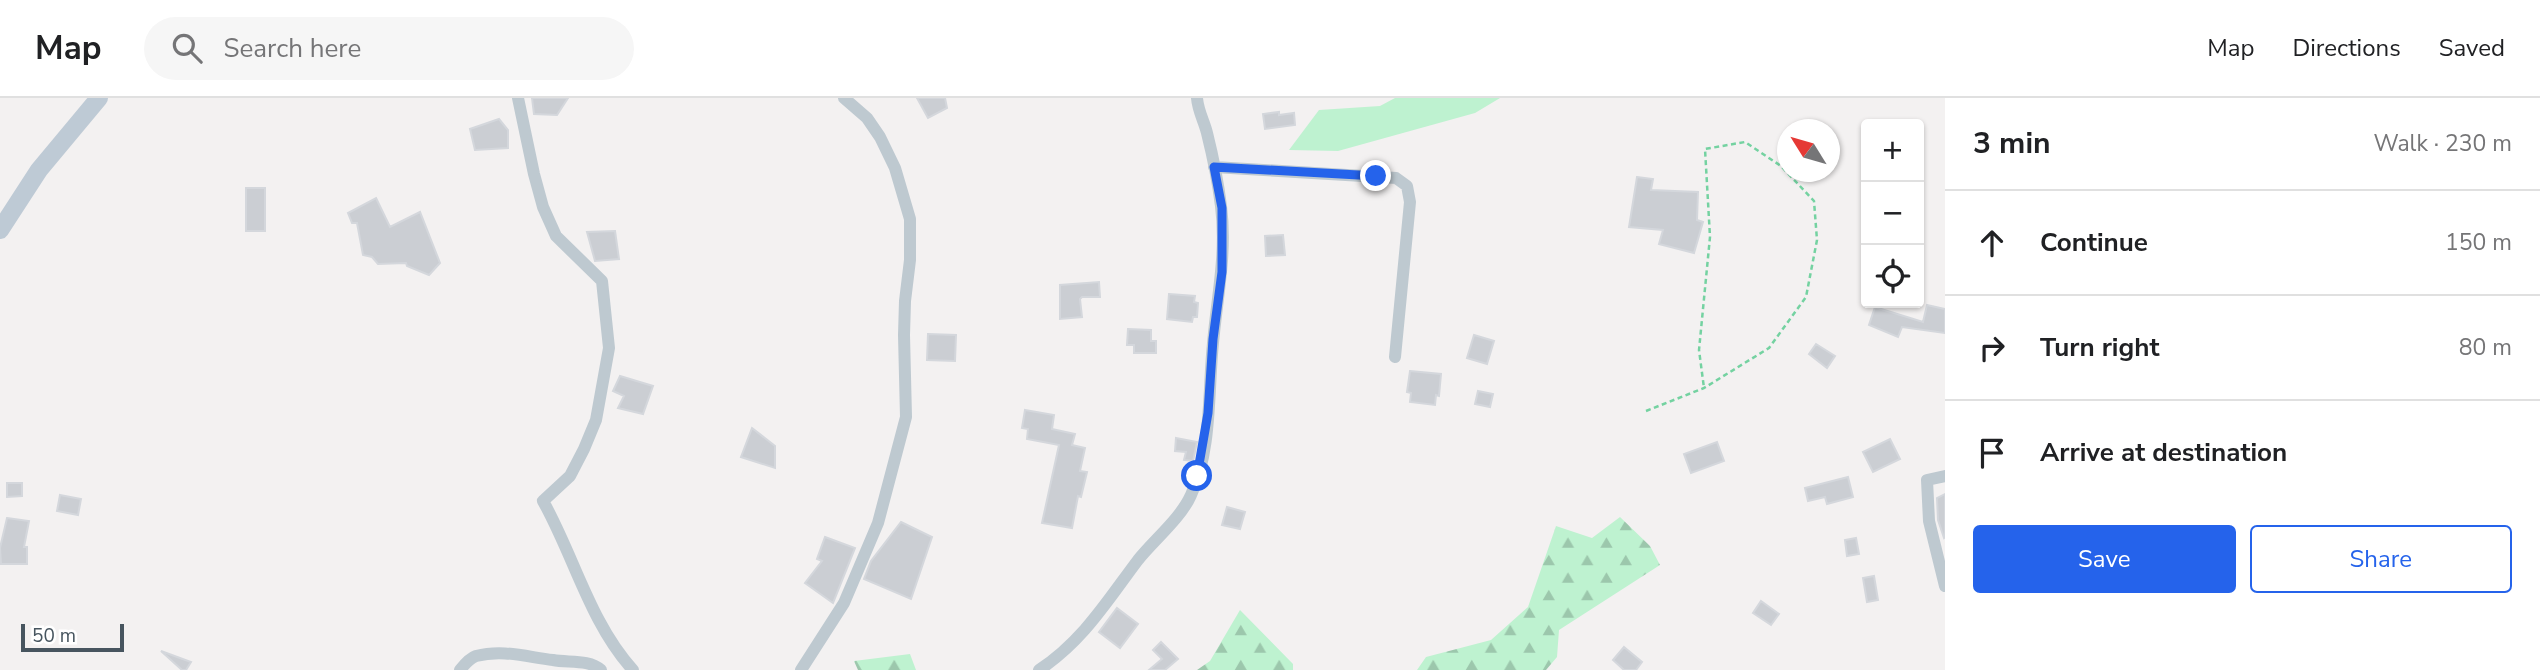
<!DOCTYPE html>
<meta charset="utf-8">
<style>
body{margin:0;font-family:"Nunito Sans",sans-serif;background:#f6f6f6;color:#202124}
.controls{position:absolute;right:21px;top:21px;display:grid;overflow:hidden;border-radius:7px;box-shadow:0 2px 5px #0004}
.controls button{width:63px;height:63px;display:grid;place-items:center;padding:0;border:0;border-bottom:2px solid #e0e0e0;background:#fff;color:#202124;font:35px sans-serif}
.compass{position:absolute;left:1777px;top:21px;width:63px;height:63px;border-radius:50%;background:#fff;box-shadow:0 2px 5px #0004;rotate:307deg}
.scale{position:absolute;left:21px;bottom:18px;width:103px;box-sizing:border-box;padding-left:7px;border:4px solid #47555f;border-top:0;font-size:19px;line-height:24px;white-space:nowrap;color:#47555f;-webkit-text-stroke:5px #fff;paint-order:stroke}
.stop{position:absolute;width:21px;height:21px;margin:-16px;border:5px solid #2563eb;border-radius:50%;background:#fff}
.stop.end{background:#2563eb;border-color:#fff;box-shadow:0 2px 7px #0008}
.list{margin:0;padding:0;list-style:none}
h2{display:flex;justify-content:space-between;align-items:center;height:91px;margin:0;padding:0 28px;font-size:30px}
h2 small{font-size:23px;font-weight:400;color:#757577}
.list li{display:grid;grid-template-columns:46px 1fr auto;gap:21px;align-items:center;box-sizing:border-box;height:105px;padding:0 28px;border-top:2px solid #e0e0e0}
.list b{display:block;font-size:26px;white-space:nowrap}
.list em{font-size:23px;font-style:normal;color:#757577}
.actions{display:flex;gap:14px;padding:21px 28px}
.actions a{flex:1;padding:16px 0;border:2px solid #2563eb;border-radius:7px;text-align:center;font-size:24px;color:#2563eb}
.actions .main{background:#2563eb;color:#fff}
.icon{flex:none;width:38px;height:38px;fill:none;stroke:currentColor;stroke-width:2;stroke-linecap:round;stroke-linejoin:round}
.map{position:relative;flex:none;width:1945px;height:572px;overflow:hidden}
header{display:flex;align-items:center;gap:42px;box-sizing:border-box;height:98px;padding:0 35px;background:#fff;border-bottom:2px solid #e0e0e0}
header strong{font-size:33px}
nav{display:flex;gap:38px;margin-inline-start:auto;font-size:24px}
.search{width:490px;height:63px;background:#f6f6f6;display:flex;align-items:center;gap:18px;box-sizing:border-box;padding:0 24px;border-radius:38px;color:#757577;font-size:26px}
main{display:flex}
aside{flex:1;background:#fff}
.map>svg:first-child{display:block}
</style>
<header>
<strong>Map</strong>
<div class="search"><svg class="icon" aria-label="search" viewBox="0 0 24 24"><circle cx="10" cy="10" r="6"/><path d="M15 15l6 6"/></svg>Search here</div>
<nav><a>Map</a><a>Directions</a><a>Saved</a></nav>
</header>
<main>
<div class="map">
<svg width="1945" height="572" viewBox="0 0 1945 572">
<defs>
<pattern id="forest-firs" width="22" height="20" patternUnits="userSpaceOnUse" patternTransform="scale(1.75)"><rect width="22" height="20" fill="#bef2d0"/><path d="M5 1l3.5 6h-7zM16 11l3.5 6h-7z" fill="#9cc7ac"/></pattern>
</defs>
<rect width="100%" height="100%" fill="#f3f1f1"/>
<path fill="#bef2d0" d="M 1395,0 L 1500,0 L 1475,15 L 1338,53 L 1289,52 L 1319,12 L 1380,8 Z"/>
<path fill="url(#forest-firs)" d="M 1620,419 L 1650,448 L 1660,467 L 1559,532 L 1557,559 L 1546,572 L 1417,572 L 1426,559 L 1491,542 L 1528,509 L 1556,428 L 1592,440 Z
M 1240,512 L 1293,566 L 1293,572 L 1197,572 L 1210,563 Z
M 910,556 L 916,572 L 858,572 L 854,563 Z"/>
<path fill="#cbced3" stroke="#d4d7dc" stroke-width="2" d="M 532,0 L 568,0 L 557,17 L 534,16 Z
M 917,0 L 945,0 L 947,10 L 928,20 Z
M 1279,14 L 1279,17 L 1294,15 L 1295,27 L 1265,31 L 1263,16 Z
M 499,21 L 508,32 L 508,50 L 475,52 L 470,31 Z
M 1637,79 L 1653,81 L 1651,92 L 1698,94 L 1697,122 L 1703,124 L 1694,155 L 1659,146 L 1663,132 L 1629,129 Z
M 246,90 L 265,90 L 265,133 L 246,133 Z
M 376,100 L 390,129 L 420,114 L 440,165 L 429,177 L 407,168 L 406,165 L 378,166 L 372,159 L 363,157 L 357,125 L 352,125 L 348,115 Z
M 615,133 L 619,161 L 595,163 L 587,134 Z
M 1283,137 L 1285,157 L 1266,158 L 1265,138 Z
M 1099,184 L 1100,199 L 1082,199 L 1080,201 L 1082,219 L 1060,221 L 1060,187 Z
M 1169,196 L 1195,198 L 1194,204 L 1198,205 L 1197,219 L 1193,219 L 1192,224 L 1167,221 Z
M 1927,207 L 1945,211 L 1945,235 L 1902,229 L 1898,239 L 1869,227 L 1875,209 L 1923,224 Z
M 1128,231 L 1151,232 L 1151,243 L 1156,243 L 1156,255 L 1134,255 L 1134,247 L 1127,247 Z
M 928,236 L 956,237 L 955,263 L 927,262 Z
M 1474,237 L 1494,243 L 1487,266 L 1467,260 Z
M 1816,246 L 1835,258 L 1827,270 L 1809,256 Z
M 1410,273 L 1441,276 L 1439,298 L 1436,297 L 1435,307 L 1410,304 L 1411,295 L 1407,294 Z
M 620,278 L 653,288 L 643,316 L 618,310 L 624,298 L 613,293 Z
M 1478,293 L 1493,296 L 1490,309 L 1475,306 Z
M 1025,312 L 1054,317 L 1052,331 L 1075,336 L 1072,347 L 1085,350 L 1080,373 L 1087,374 L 1081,399 L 1078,398 L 1072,430 L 1042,425 L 1059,347 L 1027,341 L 1028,331 L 1022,330 Z
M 752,330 L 775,348 L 775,370 L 741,359 Z
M 1176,340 L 1197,344 L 1193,363 L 1184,362 L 1186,354 L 1175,353 Z
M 1890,341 L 1900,361 L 1873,374 L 1863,354 Z
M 1717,344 L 1724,363 L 1691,375 L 1684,356 Z
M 1848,379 L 1853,399 L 1827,406 L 1825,399 L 1808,403 L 1805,390 Z
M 7,385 L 22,385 L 22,398 L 7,399 Z
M 1945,396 L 1945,439 L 1944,440 L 1938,422 L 1937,400 Z
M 60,397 L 81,401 L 78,417 L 57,413 Z
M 1227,409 L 1245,414 L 1240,431 L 1222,427 Z
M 7,420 L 29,423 L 24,449 L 27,449 L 27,466 L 1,466 L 0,450 Z
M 901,424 L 932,439 L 911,501 L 864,481 L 871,463 Z
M 825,439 L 855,450 L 833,505 L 805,485 L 822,463 L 817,461 Z
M 1856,440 L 1859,456 L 1847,458 L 1845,442 Z
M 1874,478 L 1878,502 L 1867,504 L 1863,480 Z
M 1761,503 L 1779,516 L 1771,527 L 1753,515 Z
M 1117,510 L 1138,526 L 1120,550 L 1099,534 Z
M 1161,544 L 1178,561 L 1165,572 L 1149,572 L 1162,561 L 1153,552 Z
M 1624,549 L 1642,564 L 1636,572 L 1624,572 L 1613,562 Z
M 161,553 L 191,564 L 186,572 L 182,572 Z"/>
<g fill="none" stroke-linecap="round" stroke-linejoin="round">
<path stroke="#74d2a1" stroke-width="2.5" stroke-dasharray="5 3.5" stroke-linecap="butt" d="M 1646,313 L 1704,290 L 1769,250 L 1806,199 L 1817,142 L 1814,103 L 1781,68 L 1745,44 L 1705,51 L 1710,139 L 1699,252 L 1704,290"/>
<path stroke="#bec9d0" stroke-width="12" d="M 518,0 L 534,76 L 543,109 L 556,138 L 602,183 L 609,250 L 596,322 L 584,351 L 570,378 L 543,403 C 574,458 590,525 633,572
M 1214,69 L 1396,80 L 1407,88 L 1410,104 L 1395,259
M 1945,378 L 1927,382 L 1929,423 L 1945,488
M 460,572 C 464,567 470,560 476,558 C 503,551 527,559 553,562 C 568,565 589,561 601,572
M 801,572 L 844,505 L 878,425 L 906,319 L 904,237 L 905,203 L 910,162 L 910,121 L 895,70 L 880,39 L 867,20 L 844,0
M 1039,572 C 1083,543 1107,503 1138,462 C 1154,442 1181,420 1191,397 C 1212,352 1208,293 1213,245 C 1217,199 1227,155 1221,108 C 1218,84 1213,59 1207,35 C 1204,23 1198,13 1197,0"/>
<path stroke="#becad5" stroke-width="18" d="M 0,132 L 39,72 L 99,0"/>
</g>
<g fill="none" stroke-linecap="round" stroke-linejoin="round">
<path stroke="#2563eb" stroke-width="9" d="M 1197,378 L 1208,315 L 1213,241 L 1222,174 L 1222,110 L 1214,69 L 1376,78"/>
</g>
</svg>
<div class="controls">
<button>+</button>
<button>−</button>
<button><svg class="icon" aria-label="locate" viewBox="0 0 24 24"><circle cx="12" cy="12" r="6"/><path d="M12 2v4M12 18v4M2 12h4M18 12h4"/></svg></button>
</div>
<svg class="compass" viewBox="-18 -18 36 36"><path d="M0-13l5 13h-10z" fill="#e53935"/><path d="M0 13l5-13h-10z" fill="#757577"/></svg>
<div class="scale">50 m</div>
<div class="stop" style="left:1197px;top:378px"></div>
<div class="stop end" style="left:1376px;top:78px"></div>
</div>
<aside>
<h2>3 min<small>Walk · 230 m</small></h2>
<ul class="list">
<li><svg class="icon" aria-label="ahead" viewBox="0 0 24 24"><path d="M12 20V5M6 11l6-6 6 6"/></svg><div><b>Continue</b></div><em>150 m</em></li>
<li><svg class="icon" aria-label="right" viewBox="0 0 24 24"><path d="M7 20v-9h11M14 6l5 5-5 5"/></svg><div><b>Turn right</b></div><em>80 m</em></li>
<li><svg class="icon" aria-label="arrive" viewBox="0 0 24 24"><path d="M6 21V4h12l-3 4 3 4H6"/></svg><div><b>Arrive at destination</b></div></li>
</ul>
<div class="actions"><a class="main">Save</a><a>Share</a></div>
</aside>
</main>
